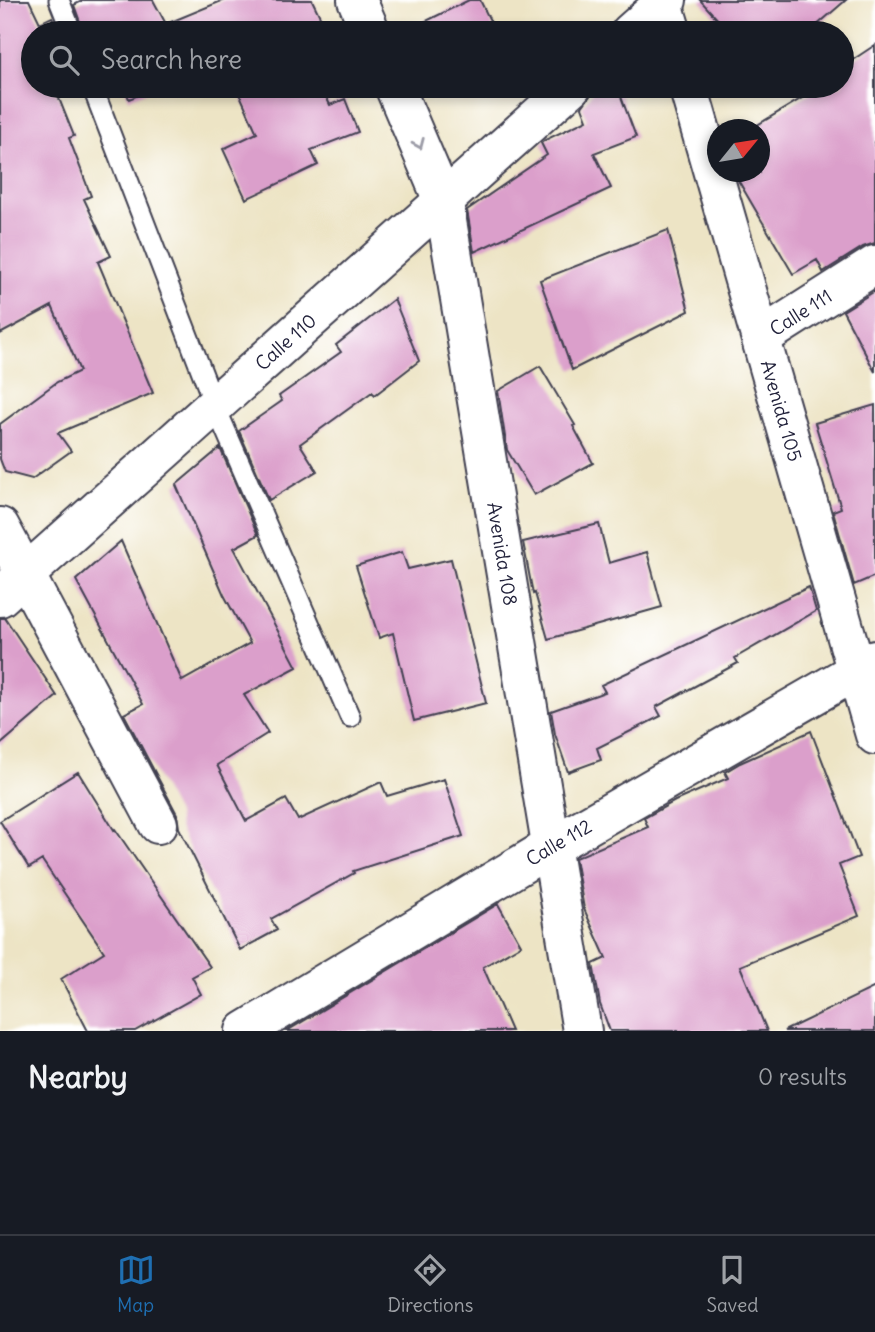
<!DOCTYPE html>
<style>
body{margin:0;font-family:Delius,sans-serif;background:#242831;color:#f1f3f6}
.compass{position:absolute;left:707px;top:119px;width:63px;height:63px;border-radius:50%;background:#171b24;box-shadow:0 4px 10px #0003;rotate:60deg}
.list{margin:0;padding:0;list-style:none}
h2{display:flex;justify-content:space-between;align-items:center;height:91px;margin:0;padding:0 28px;font-size:30px}
h2 small{font-size:23px;font-weight:400;color:#9ea1a6}
.icon{flex:none;width:38px;height:38px;fill:none;stroke:currentColor;stroke-width:2;stroke-linecap:round;stroke-linejoin:round}
.map{position:relative;flex:none;width:875px;height:1031px;overflow:hidden}
.search{position:absolute;background:#171b24;box-shadow:0 4px 10px #0003;left:21px;right:21px;top:21px;height:77px;display:flex;align-items:center;gap:18px;box-sizing:border-box;padding:0 24px;border-radius:38px;color:#9ea1a6;font-size:26px}
.sheet{height:203px;background:#171b24}
nav{display:flex;justify-content:space-around;align-items:center;box-sizing:border-box;height:98px;border-top:2px solid #363941;background:#171b24;font-size:19px;color:#9ea1a6}
nav a{display:grid;justify-items:center;gap:4px}
nav .on{color:#1f6fb2}
.map>svg:first-child{display:block}
</style>
<div class="map">
<svg width="875" height="1031" viewBox="0 0 875 1031">
<rect width="100%" height="100%" fill="#fff"/>
<filter id="ink" filterUnits="userSpaceOnUse"><feTurbulence type="fractalNoise" baseFrequency=".0143" numOctaves="2"/><feDisplacementMap in="SourceGraphic" scale="14" xChannelSelector="R" yChannelSelector="G"/><feConvolveMatrix kernelMatrix="1 2 1 2 8 2 1 2 1" color-interpolation-filters="sRGB"/></filter>
<filter id="wash" filterUnits="userSpaceOnUse"><feTurbulence type="fractalNoise" baseFrequency=".00686" numOctaves="4" result="noise"/><feDisplacementMap in="SourceGraphic" scale="28" xChannelSelector="R" yChannelSelector="G"/><feGaussianBlur stdDeviation="1.57" result="paint"/><feColorMatrix in="noise" values="0 0 0 0 0 0 0 0 0 0 0 0 0 0 0 0 0 1.4 0 .05"/><feComposite in="paint" operator="in"/></filter>
<g filter="url(#wash)">
<rect width="100%" height="100%" fill="#ede4c5"/>
<g id="blocks">
<path fill="#db9fcb" d="M 0,0 L 29,0 L 40,23 L 52,17 L 59,33 L 33,33 L 33,86 L 54,86 L 74,136 L 69,138 L 91,196 L 84,199 L 111,256 L 98,262 L 153,393 L 58,433 L 71,451 L 32,479 L 5,472 L 0,459 L 0,424 L 57,382 L 80,371 L 52,306 L 0,334 Z
M 84,0 L 153,0 L 166,24 L 224,0 L 312,0 L 328,33 L 84,33 L 74,5 Z
M 469,0 L 480,0 L 496,33 L 402,33 Z
M 700,0 L 846,0 L 808,33 L 730,33 Z
M 875,45 L 875,243 L 863,247 L 823,272 L 817,260 L 793,274 L 738,180 L 735,172 L 760,172 L 760,130 L 749,130 L 817,89 L 815,86 L 842,86 L 842,67 Z
M 124,86 L 161,86 L 129,99 Z
M 236,86 L 321,86 L 330,105 L 345,99 L 358,132 L 311,150 L 318,165 L 246,199 L 223,149 L 257,133 Z
M 593,86 L 617,86 L 636,137 L 594,153 L 611,188 L 474,252 L 467,210 L 547,155 L 541,143 L 545,140 L 587,120 L 582,107 L 592,93 Z
M 668,230 L 689,311 L 572,370 L 540,280 Z
M 875,291 L 875,372 L 843,311 Z
M 394,299 L 419,361 L 375,395 L 372,392 L 300,444 L 317,471 L 269,500 L 239,431 L 282,401 L 279,396 L 341,352 L 336,345 Z
M 540,366 L 575,425 L 573,426 L 593,463 L 534,495 L 507,450 L 498,391 Z
M 875,405 L 875,576 L 854,585 L 833,511 L 841,508 L 815,423 Z
M 220,448 L 258,535 L 234,548 L 297,667 L 244,695 L 268,733 L 217,765 L 246,821 L 286,799 L 298,820 L 381,782 L 387,796 L 444,779 L 463,836 L 353,871 L 354,873 L 271,919 L 277,930 L 240,950 L 179,828 L 177,814 L 124,714 L 143,704 L 76,580 L 121,541 L 182,681 L 250,643 L 224,595 L 176,485 Z
M 599,524 L 609,563 L 647,552 L 662,607 L 548,639 L 535,593 L 533,594 L 523,542 Z
M 402,552 L 408,569 L 451,559 L 486,703 L 414,721 L 393,633 L 379,638 L 356,566 Z
M 809,587 L 816,611 L 735,658 L 738,663 L 656,707 L 661,716 L 597,748 L 601,760 L 568,772 L 555,734 L 551,711 L 605,692 L 601,685 Z
M 0,618 L 5,618 L 57,696 L 0,745 Z
M 811,731 L 859,857 L 839,865 L 859,916 L 740,966 L 767,1031 L 610,1031 L 600,1004 L 593,964 L 606,958 L 584,909 L 575,858 L 648,827 L 644,818 L 675,801 L 728,778 L 725,772 L 740,763 Z
M 78,772 L 114,830 L 115,829 L 210,967 L 192,977 L 201,994 L 135,1031 L 88,1031 L 61,979 L 104,952 L 42,860 L 29,868 L 0,821 Z
M 498,904 L 521,945 L 483,967 L 511,1031 L 287,1031 Z
M 875,987 L 875,1031 L 784,1031 Z"/>
</g>
</g>
<g filter="url(#ink)">
<use href="#blocks" fill-opacity="0" stroke="#403f50" stroke-width="2"/>
<g fill="none" stroke-linecap="round" stroke-linejoin="round">
<g stroke="#403f50" stroke-width="23">
<path id="service" d="M 59,0 L 72,33
M 92,86 L 215,406 L 350,717"/>
</g>
<g stroke="#403f50" stroke-width="42">
<g id="minor">
<path d="M 662,0 L 672,33"/>
<path id="s1" d="M 688,86 L 875,735"/>
<path id="s2" d="M 762,337 L 875,265"/>
<path d="M 0,527 L 158,824"/>
<path id="s3" d="M 245,1031 L 552,846 L 875,660"/>
</g>
</g>
<g stroke="#403f50" stroke-width="42">
<g id="tertiary">
<path d="M 357,0 L 371,33"/>
<path d="M 630,33 L 667,0"/>
<path id="s4" d="M 394,86 L 444,203 L 582,1031"/>
<path id="s5" d="M 0,597 L 572,86"/>
</g>
</g>
<use href="#service" stroke="#fff" stroke-width="19"/>
<use href="#minor" stroke="#fff" stroke-width="38"/>
<use href="#tertiary" stroke="#fff" stroke-width="38"/>
</g>
<defs><path id="oneway-chevron" d="M-2-3.5L2.5 0L-2 3.5" fill="none" stroke-width="1.6" stroke-linecap="round" stroke-linejoin="round" transform="scale(1.75)"/></defs>
<use stroke="#9c9ca7" href="#oneway-chevron" transform="translate(419 144) rotate(67)"/>
</g>
<g text-anchor="middle" dominant-baseline="central" stroke-width="7" stroke-linejoin="round" paint-order="stroke">
<g font-size="19" fill="#22223b" stroke="#fff">
<text stroke="none"><textPath href="#s2" startOffset="46">Calle 111</textPath></text>
<text stroke="none"><textPath href="#s5" startOffset="383">Calle 110</textPath></text>
<text stroke="none"><textPath href="#s1" startOffset="338">Avenida 105</textPath></text>
<text stroke="none"><textPath href="#s4" startOffset="483">Avenida 108</textPath></text>
<text stroke="none"><textPath href="#s3" startOffset="366">Calle 112</textPath></text>
</g>
</g>
</svg>
<svg class="compass" viewBox="-18 -18 36 36"><path d="M0-13l5 13h-10z" fill="#e53935"/><path d="M0 13l5-13h-10z" fill="#9ea1a6"/></svg>
<div class="search"><svg class="icon" aria-label="search" viewBox="0 0 24 24"><circle cx="10" cy="10" r="6"/><path d="M15 15l6 6"/></svg>Search here</div>
</div>
<section class="sheet">
<h2>Nearby<small>0 results</small></h2>
<ul class="list">
</ul>
</section>
<nav>
<a class="on"><svg class="icon" aria-label="map" viewBox="0 0 24 24"><path d="M3 6l6-2 6 2 6-2v14l-6 2-6-2-6 2zM9 4v14M15 6v14"/></svg>Map</a>
<a><svg class="icon" aria-label="directions" viewBox="0 0 24 24"><path d="M12 3l9 9-9 9-9-9zM9 14v-3h6M13 9l2 2-2 2"/></svg>Directions</a>
<a><svg class="icon" aria-label="saved" viewBox="0 0 24 24"><path d="M7 4h10v16l-5-4-5 4z"/></svg>Saved</a>
</nav>
